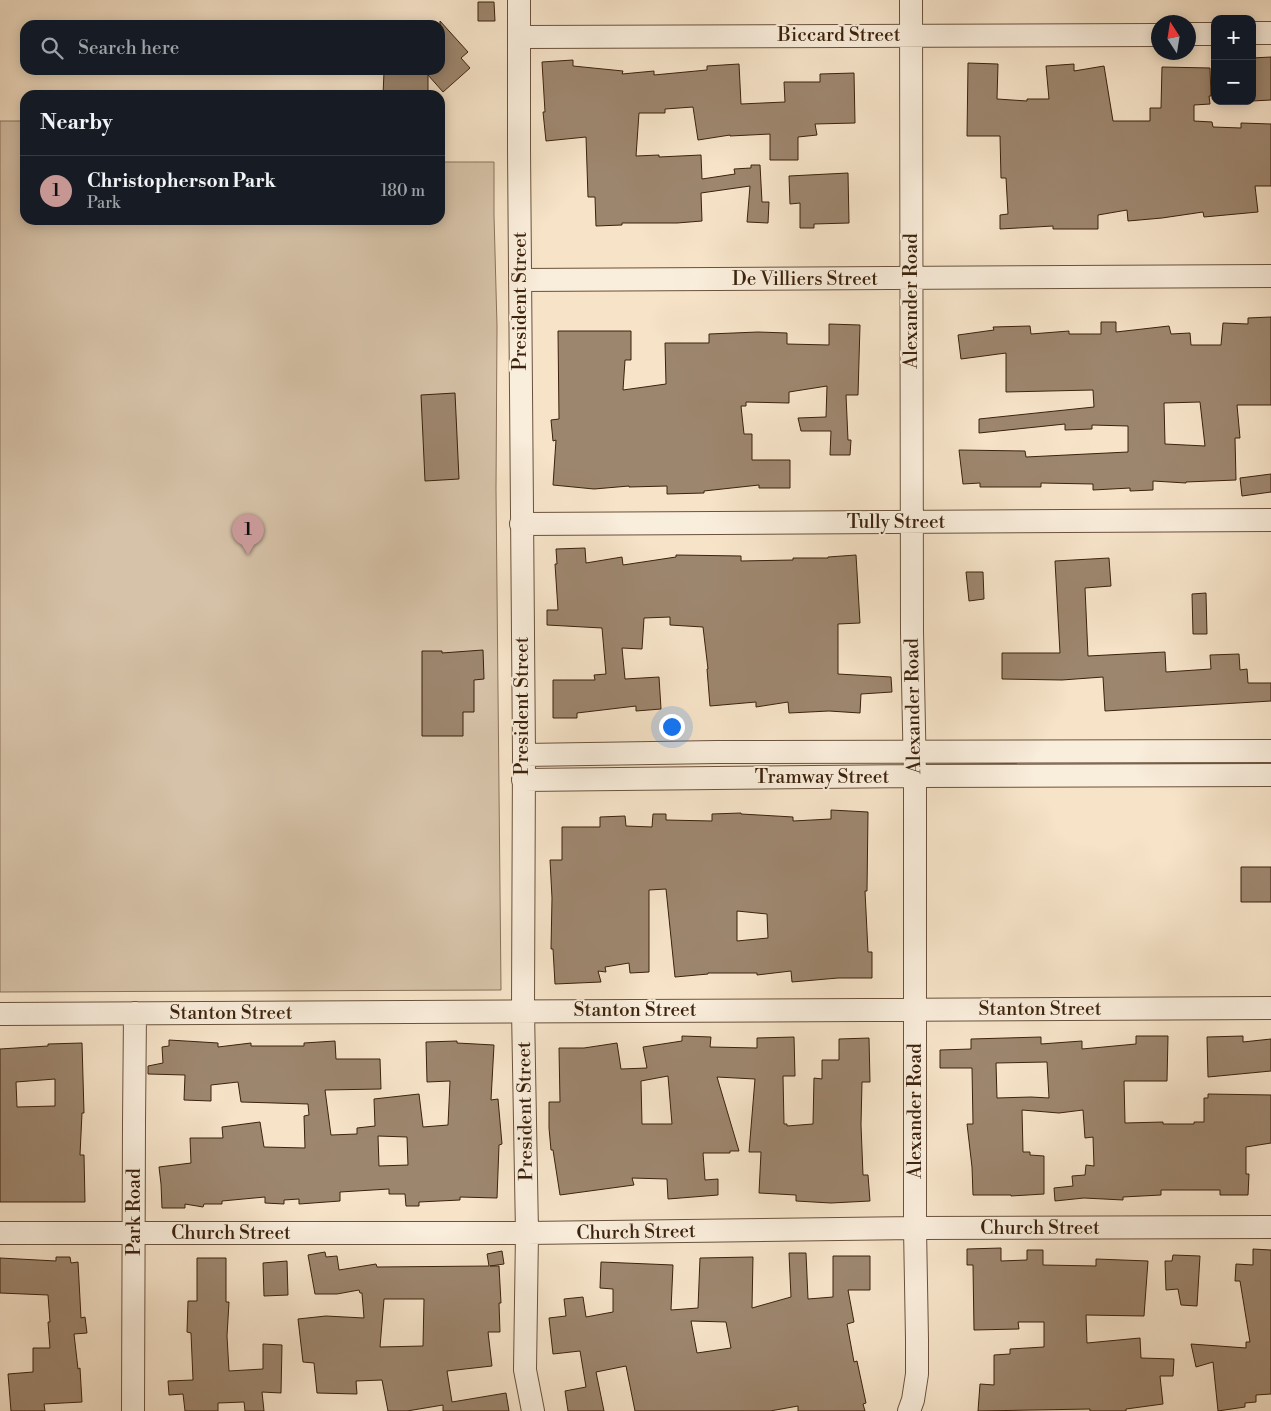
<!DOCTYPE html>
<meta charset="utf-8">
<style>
body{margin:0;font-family:"Libre Bodoni",serif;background:#242831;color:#f1f3f6}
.controls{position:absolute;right:15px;top:15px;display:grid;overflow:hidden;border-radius:10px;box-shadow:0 2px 12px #0003}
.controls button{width:45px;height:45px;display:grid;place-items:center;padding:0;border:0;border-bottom:1px solid #363941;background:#171b24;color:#f1f3f6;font:25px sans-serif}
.compass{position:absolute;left:1151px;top:15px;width:45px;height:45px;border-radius:50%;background:#171b24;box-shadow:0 2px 12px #0003;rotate:348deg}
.you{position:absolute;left:671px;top:726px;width:18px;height:18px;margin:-12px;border:4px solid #fff;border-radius:50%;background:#1a73e8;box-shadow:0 0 0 8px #1a73e833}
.badge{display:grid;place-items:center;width:32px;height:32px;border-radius:50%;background:#c59692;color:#111;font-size:16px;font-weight:700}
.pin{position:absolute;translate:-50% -41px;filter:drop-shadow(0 1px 2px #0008)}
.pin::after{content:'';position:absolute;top:26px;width:18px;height:15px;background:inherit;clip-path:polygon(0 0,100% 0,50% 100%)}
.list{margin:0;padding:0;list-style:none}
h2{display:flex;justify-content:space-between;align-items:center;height:65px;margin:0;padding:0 20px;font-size:21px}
h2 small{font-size:16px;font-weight:400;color:#9ea1a6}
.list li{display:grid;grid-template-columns:32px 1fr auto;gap:15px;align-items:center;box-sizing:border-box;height:70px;padding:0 20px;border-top:1px solid #363941}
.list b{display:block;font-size:19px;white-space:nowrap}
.list p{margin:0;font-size:16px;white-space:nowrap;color:#9ea1a6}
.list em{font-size:16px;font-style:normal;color:#9ea1a6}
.icon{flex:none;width:28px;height:28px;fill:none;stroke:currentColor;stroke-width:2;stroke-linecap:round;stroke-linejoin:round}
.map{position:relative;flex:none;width:1271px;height:1411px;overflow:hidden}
.search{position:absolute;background:#171b24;box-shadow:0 2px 12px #0003;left:20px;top:20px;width:425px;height:55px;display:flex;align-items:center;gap:12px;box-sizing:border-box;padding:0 18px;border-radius:15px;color:#9ea1a6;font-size:19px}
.panel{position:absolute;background:#171b24;box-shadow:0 2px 12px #0003;left:20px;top:90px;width:425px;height:135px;border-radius:15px}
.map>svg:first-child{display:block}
</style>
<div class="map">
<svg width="1271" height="1411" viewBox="0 0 1271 1411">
<rect width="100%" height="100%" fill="#f6e3c8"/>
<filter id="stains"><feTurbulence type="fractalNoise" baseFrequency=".004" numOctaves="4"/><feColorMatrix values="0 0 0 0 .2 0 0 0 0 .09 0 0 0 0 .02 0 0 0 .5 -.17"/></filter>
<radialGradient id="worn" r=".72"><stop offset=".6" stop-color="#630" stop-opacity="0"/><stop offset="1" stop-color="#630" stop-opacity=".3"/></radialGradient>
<path fill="#d6c2a8" stroke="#89725a" d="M 0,121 L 25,121 L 25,220 L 440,220 L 440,162 L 494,162 L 494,215 L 497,326 L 496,489 L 501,990 L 0,992 Z"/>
<path fill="#9d866e" stroke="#3c220d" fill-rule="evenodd" d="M 478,2 L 494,2 L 495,21 L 478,21 Z
M 440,21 L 468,52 L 461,58 L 470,68 L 443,92 L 428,75 L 428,95 L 383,95 L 384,72 L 427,73 L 424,70 L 440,70 Z
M 1271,57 L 1271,100 L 1252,101 L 1252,58 Z
M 573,60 L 573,66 L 623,71 L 622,74 L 654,71 L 654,75 L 707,70 L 707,66 L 739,64 L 741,104 L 785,102 L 784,82 L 820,82 L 820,74 L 854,73 L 855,123 L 815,124 L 817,135 L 798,137 L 798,160 L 770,160 L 770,134 L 730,136 L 730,135 L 698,140 L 693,107 L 665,109 L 665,113 L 639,113 L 636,156 L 659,155 L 659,157 L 701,155 L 702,179 L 735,174 L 734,169 L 751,168 L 751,165 L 760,165 L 762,202 L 769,202 L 768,223 L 747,222 L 750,186 L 701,193 L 702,221 L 677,223 L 622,223 L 622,225 L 596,226 L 595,197 L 588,197 L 586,137 L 546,141 L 543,112 L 545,112 L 542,62 Z
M 968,63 L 998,64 L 997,99 L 1027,101 L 1027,99 L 1049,99 L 1046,66 L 1074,64 L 1074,71 L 1104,66 L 1113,121 L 1150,121 L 1150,108 L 1161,108 L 1162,67 L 1210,68 L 1211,96 L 1209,96 L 1210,104 L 1194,105 L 1194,121 L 1212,122 L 1213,127 L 1241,128 L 1241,123 L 1271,124 L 1271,186 L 1255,186 L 1258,212 L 1204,217 L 1203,212 L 1162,218 L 1128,221 L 1127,210 L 1098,215 L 1098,229 L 1053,229 L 1053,226 L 1000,229 L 1000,215 L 1008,214 L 1006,178 L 1001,178 L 1000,136 L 967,136 Z
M 848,173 L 849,223 L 814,224 L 814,228 L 800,228 L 800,203 L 790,204 L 789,176 Z
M 1271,317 L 1271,405 L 1237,405 L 1240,438 L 1235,438 L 1236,480 L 1186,482 L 1186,483 L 1153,481 L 1153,490 L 1130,491 L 1130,488 L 1093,490 L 1093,484 L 1041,483 L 1041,487 L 980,487 L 980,483 L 963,484 L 959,450 L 1025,451 L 1026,457 L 1128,452 L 1128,426 L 1092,425 L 1092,429 L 1065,430 L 1065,424 L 979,433 L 979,419 L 1094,407 L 1093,390 L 1006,392 L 1006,353 L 961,359 L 958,335 L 994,330 L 993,327 L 1030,326 L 1031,334 L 1069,331 L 1069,334 L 1101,334 L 1101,322 L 1116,322 L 1116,332 L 1169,326 L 1171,334 L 1190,333 L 1191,345 L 1221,345 L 1223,323 L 1248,324 L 1248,318 ZM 1200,402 L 1205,446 L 1165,444 L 1164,403 Z
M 829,324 L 860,325 L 858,395 L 846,395 L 848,440 L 851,440 L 850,455 L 830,455 L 831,431 L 801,431 L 798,418 L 826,417 L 827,386 L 789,392 L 789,403 L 746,402 L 746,406 L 741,406 L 744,434 L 752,434 L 752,460 L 790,460 L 790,488 L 759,488 L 759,485 L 704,491 L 704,493 L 667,494 L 667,486 L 629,487 L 629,486 L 594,489 L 553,485 L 556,440 L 553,441 L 551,420 L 559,419 L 558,331 L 631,331 L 631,360 L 625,360 L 623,390 L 666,384 L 665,343 L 709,343 L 709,334 L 758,332 L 787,333 L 787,344 L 829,345 Z
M 455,393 L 459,479 L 425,481 L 421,395 Z
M 1271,474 L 1271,492 L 1242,496 L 1240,478 Z
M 585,548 L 586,563 L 622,557 L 623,565 L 676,557 L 676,555 L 741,556 L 741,561 L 793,560 L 793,558 L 828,558 L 828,557 L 856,555 L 860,623 L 838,624 L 838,674 L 891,677 L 892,692 L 861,694 L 860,713 L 829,711 L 789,713 L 788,702 L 756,707 L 756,702 L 710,706 L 707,669 L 708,669 L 703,627 L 670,625 L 670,617 L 644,618 L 642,649 L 622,648 L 625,679 L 659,677 L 661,709 L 636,711 L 636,706 L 577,713 L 577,718 L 553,718 L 553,680 L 595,680 L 594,675 L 606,674 L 602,628 L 547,625 L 547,610 L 558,610 L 555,564 L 557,564 L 556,549 Z
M 1109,558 L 1111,586 L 1085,588 L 1088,656 L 1165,652 L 1166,672 L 1211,669 L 1210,655 L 1239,654 L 1240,670 L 1247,669 L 1248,683 L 1271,683 L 1271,701 L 1105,711 L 1103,677 L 1062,680 L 1002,679 L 1002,653 L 1060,653 L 1055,561 Z
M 966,572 L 983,572 L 984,599 L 969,601 Z
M 1206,593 L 1207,634 L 1193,634 L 1192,594 Z
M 483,650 L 484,679 L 474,680 L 474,712 L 463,712 L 463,736 L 422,736 L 422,651 L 442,651 L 442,653 Z
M 831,810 L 868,812 L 867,891 L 865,891 L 868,952 L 872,952 L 872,978 L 838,978 L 792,982 L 791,971 L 757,975 L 757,973 L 708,973 L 708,974 L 675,977 L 666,889 L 649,890 L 649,972 L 630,973 L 629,963 L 605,967 L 606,972 L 598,971 L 601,982 L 555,984 L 553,949 L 551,949 L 552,898 L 550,860 L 562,860 L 562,827 L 600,827 L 600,817 L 625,816 L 626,826 L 652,827 L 653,814 L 666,814 L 666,820 L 712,821 L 712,814 L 741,813 L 741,814 L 793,817 L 793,821 L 831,819 ZM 737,911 L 767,914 L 768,938 L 737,941 Z
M 1241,867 L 1271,867 L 1271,902 L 1241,902 Z
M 682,1036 L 711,1037 L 710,1047 L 757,1048 L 757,1038 L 794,1037 L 795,1076 L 783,1076 L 784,1124 L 787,1124 L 787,1126 L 813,1124 L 814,1078 L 822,1079 L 822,1060 L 839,1060 L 839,1039 L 869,1038 L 870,1082 L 862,1082 L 861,1125 L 863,1175 L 868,1175 L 870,1201 L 831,1203 L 796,1201 L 796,1195 L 759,1193 L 761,1152 L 749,1152 L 755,1079 L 717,1077 L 739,1151 L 730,1151 L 730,1153 L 703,1153 L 705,1180 L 718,1179 L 718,1195 L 668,1199 L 667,1179 L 632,1178 L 634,1185 L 560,1195 L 553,1150 L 551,1150 L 549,1128 L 549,1102 L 560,1102 L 559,1048 L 584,1048 L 617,1043 L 621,1069 L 647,1068 L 643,1047 L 682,1041 ZM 668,1076 L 672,1124 L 642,1124 L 641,1081 Z
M 1136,1036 L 1168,1036 L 1167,1081 L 1124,1081 L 1125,1123 L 1163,1122 L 1163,1124 L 1194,1124 L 1194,1122 L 1204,1122 L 1204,1098 L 1208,1098 L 1208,1094 L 1271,1095 L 1271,1143 L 1246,1147 L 1246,1174 L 1249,1174 L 1248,1195 L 1220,1195 L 1220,1190 L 1161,1190 L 1161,1195 L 1123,1197 L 1123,1200 L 1084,1198 L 1055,1201 L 1054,1188 L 1073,1186 L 1072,1176 L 1085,1175 L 1086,1165 L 1094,1166 L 1093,1137 L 1085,1138 L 1083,1110 L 1059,1113 L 1022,1110 L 1023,1152 L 1030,1152 L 1030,1155 L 1044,1156 L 1044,1194 L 1011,1196 L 1011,1195 L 973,1195 L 972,1167 L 967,1124 L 973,1124 L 972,1068 L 940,1068 L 940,1050 L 971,1049 L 971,1039 L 1041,1037 L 1041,1044 L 1082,1041 L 1082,1049 L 1136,1044 ZM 1047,1062 L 1049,1098 L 1031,1097 L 997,1098 L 996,1063 Z
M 1243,1036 L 1243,1042 L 1271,1039 L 1271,1071 L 1208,1077 L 1207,1037 Z
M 169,1040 L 218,1043 L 218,1047 L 251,1043 L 251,1046 L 304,1046 L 304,1043 L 335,1041 L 336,1059 L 380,1059 L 381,1089 L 325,1090 L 331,1135 L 357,1134 L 357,1128 L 375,1126 L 374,1099 L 419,1094 L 423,1127 L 448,1125 L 450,1081 L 427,1082 L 426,1042 L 457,1041 L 457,1043 L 494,1045 L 491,1100 L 498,1099 L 502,1144 L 499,1145 L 497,1198 L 460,1197 L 460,1200 L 419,1202 L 419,1206 L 406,1206 L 405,1194 L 389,1194 L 389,1189 L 340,1192 L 340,1201 L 299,1204 L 299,1199 L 284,1200 L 284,1204 L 265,1203 L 265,1197 L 222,1201 L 222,1204 L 204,1204 L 203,1207 L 185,1204 L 185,1208 L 162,1208 L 161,1184 L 159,1167 L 191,1163 L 190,1138 L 223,1138 L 222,1127 L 260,1122 L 264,1147 L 305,1148 L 304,1116 L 309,1115 L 308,1104 L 241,1102 L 238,1082 L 211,1085 L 211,1101 L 184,1100 L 185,1075 L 148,1074 L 148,1066 L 163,1063 L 162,1047 L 169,1046 ZM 378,1136 L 407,1137 L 408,1165 L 379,1166 Z
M 82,1043 L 84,1113 L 82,1113 L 80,1155 L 84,1155 L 85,1202 L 0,1202 L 0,1049 L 48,1046 L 48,1044 ZM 55,1079 L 55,1106 L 17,1107 L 16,1082 Z
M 1001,1248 L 1001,1261 L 1027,1260 L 1027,1250 L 1043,1250 L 1043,1265 L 1096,1266 L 1096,1259 L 1148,1261 L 1144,1316 L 1086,1315 L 1087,1343 L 1140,1338 L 1141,1358 L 1174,1359 L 1173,1376 L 1160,1376 L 1163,1404 L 1126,1409 L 1126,1411 L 1090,1411 L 1090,1409 L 978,1411 L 980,1384 L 994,1385 L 994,1355 L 1010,1354 L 1010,1349 L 1044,1347 L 1044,1322 L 1018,1322 L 1019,1329 L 974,1330 L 973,1265 L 967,1265 L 967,1249 Z
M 1253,1249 L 1271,1250 L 1271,1394 L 1256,1395 L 1256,1402 L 1245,1403 L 1245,1407 L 1218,1411 L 1213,1362 L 1196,1367 L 1191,1344 L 1246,1348 L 1246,1342 L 1250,1342 L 1240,1281 L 1235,1281 L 1236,1264 L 1253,1265 Z
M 502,1251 L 504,1264 L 490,1266 L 499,1266 L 501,1303 L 499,1303 L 500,1332 L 488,1332 L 492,1366 L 447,1371 L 452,1402 L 506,1393 L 509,1411 L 443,1411 L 443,1405 L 407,1411 L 388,1411 L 382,1380 L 356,1381 L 357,1394 L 317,1393 L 314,1363 L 303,1362 L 298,1319 L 326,1316 L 364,1318 L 362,1293 L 360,1293 L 359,1290 L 337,1294 L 315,1294 L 308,1255 L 325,1252 L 326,1257 L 337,1256 L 339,1270 L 376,1264 L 377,1267 L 489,1266 L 487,1254 ZM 384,1299 L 424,1299 L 423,1346 L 380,1347 Z
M 789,1253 L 806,1253 L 808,1299 L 833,1297 L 833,1256 L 870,1256 L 870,1290 L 848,1290 L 854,1322 L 847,1324 L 854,1362 L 857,1361 L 866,1403 L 863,1404 L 865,1411 L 798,1411 L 798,1406 L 770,1411 L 635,1411 L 626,1366 L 596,1372 L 604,1411 L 568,1411 L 565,1391 L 586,1387 L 580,1351 L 553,1354 L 549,1318 L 566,1316 L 564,1299 L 583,1297 L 586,1317 L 613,1312 L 613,1289 L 600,1288 L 601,1262 L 673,1265 L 671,1310 L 698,1308 L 700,1258 L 753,1257 L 752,1308 L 791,1297 ZM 691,1321 L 726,1322 L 731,1348 L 697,1353 Z
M 1173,1255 L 1200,1256 L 1197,1306 L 1181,1305 L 1178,1289 L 1166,1290 L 1165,1261 L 1172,1261 Z
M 56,1257 L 70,1257 L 71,1263 L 78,1262 L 81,1318 L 85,1317 L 87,1333 L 74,1334 L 78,1369 L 80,1368 L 82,1402 L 44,1404 L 45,1411 L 11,1411 L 8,1374 L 33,1372 L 33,1348 L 50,1348 L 48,1322 L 50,1322 L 48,1295 L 0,1293 L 0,1258 L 56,1261 Z
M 197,1258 L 226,1258 L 226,1302 L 229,1302 L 227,1336 L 229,1371 L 263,1369 L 263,1344 L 282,1345 L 281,1393 L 262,1392 L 264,1411 L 245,1411 L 244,1402 L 218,1403 L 218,1411 L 185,1411 L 183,1394 L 169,1395 L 168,1381 L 193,1380 L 191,1333 L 187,1332 L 188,1301 L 197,1301 Z
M 287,1261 L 288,1295 L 264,1296 L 263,1263 Z"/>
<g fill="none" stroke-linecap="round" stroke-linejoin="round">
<g stroke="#6a523c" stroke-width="24">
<path id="minor" d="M 519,0 L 519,149 L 524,755 L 523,1010 L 527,1233 L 525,1370 L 533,1411
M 1252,33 L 1271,33
M 1188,34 L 1215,34
M 520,37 L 1158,35
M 520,280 L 1271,276
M 521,524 L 1271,520
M 524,755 L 717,752 L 1271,751
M 523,780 L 915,776 L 1271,775
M 0,1014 L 1271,1008
M 0,1233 L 527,1233 L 915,1228 L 1271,1227
M 133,1411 L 134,1123 L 135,1013
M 909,1411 L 913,1400 L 917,1374 L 917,1339 L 915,1228 L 915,776 L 912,632 L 911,0"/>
</g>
<use href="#minor" stroke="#f9eddb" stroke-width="22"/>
</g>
<g text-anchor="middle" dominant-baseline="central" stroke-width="4" stroke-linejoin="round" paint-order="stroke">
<g font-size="19" fill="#3c220d" stroke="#f9eddb">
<text x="839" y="35">Biccard Street</text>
<text x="805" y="279">De Villiers Street</text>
<text transform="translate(520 301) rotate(-90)">President Street</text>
<text transform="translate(911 301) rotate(-90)">Alexander Road</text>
<text x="896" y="522">Tully Street</text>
<text transform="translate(522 706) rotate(-90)">President Street</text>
<text transform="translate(913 706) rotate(-91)">Alexander Road</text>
<text x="822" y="777">Tramway Street</text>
<text x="1040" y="1009">Stanton Street</text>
<text x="635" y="1010">Stanton Street</text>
<text x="231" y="1013">Stanton Street</text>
<text transform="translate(525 1111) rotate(-91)">President Street</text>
<text transform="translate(915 1111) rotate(-90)">Alexander Road</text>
<text transform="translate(134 1212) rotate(-90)">Park Road</text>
<text x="1040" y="1228">Church Street</text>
<text transform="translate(636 1232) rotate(-1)">Church Street</text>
<text x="231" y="1233">Church Street</text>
</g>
</g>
<rect width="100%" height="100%" filter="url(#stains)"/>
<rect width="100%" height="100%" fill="url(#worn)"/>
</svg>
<div class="controls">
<button>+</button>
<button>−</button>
</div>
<svg class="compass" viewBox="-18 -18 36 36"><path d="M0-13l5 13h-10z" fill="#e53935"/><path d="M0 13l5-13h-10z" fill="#9ea1a6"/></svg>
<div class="you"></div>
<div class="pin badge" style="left:248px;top:555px">1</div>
<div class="search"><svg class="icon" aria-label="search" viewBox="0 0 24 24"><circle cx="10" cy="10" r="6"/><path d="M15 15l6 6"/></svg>Search here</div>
<section class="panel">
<h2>Nearby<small></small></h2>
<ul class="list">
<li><span class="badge">1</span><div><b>Christopherson Park</b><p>Park</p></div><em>180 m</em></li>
</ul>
</section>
</div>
